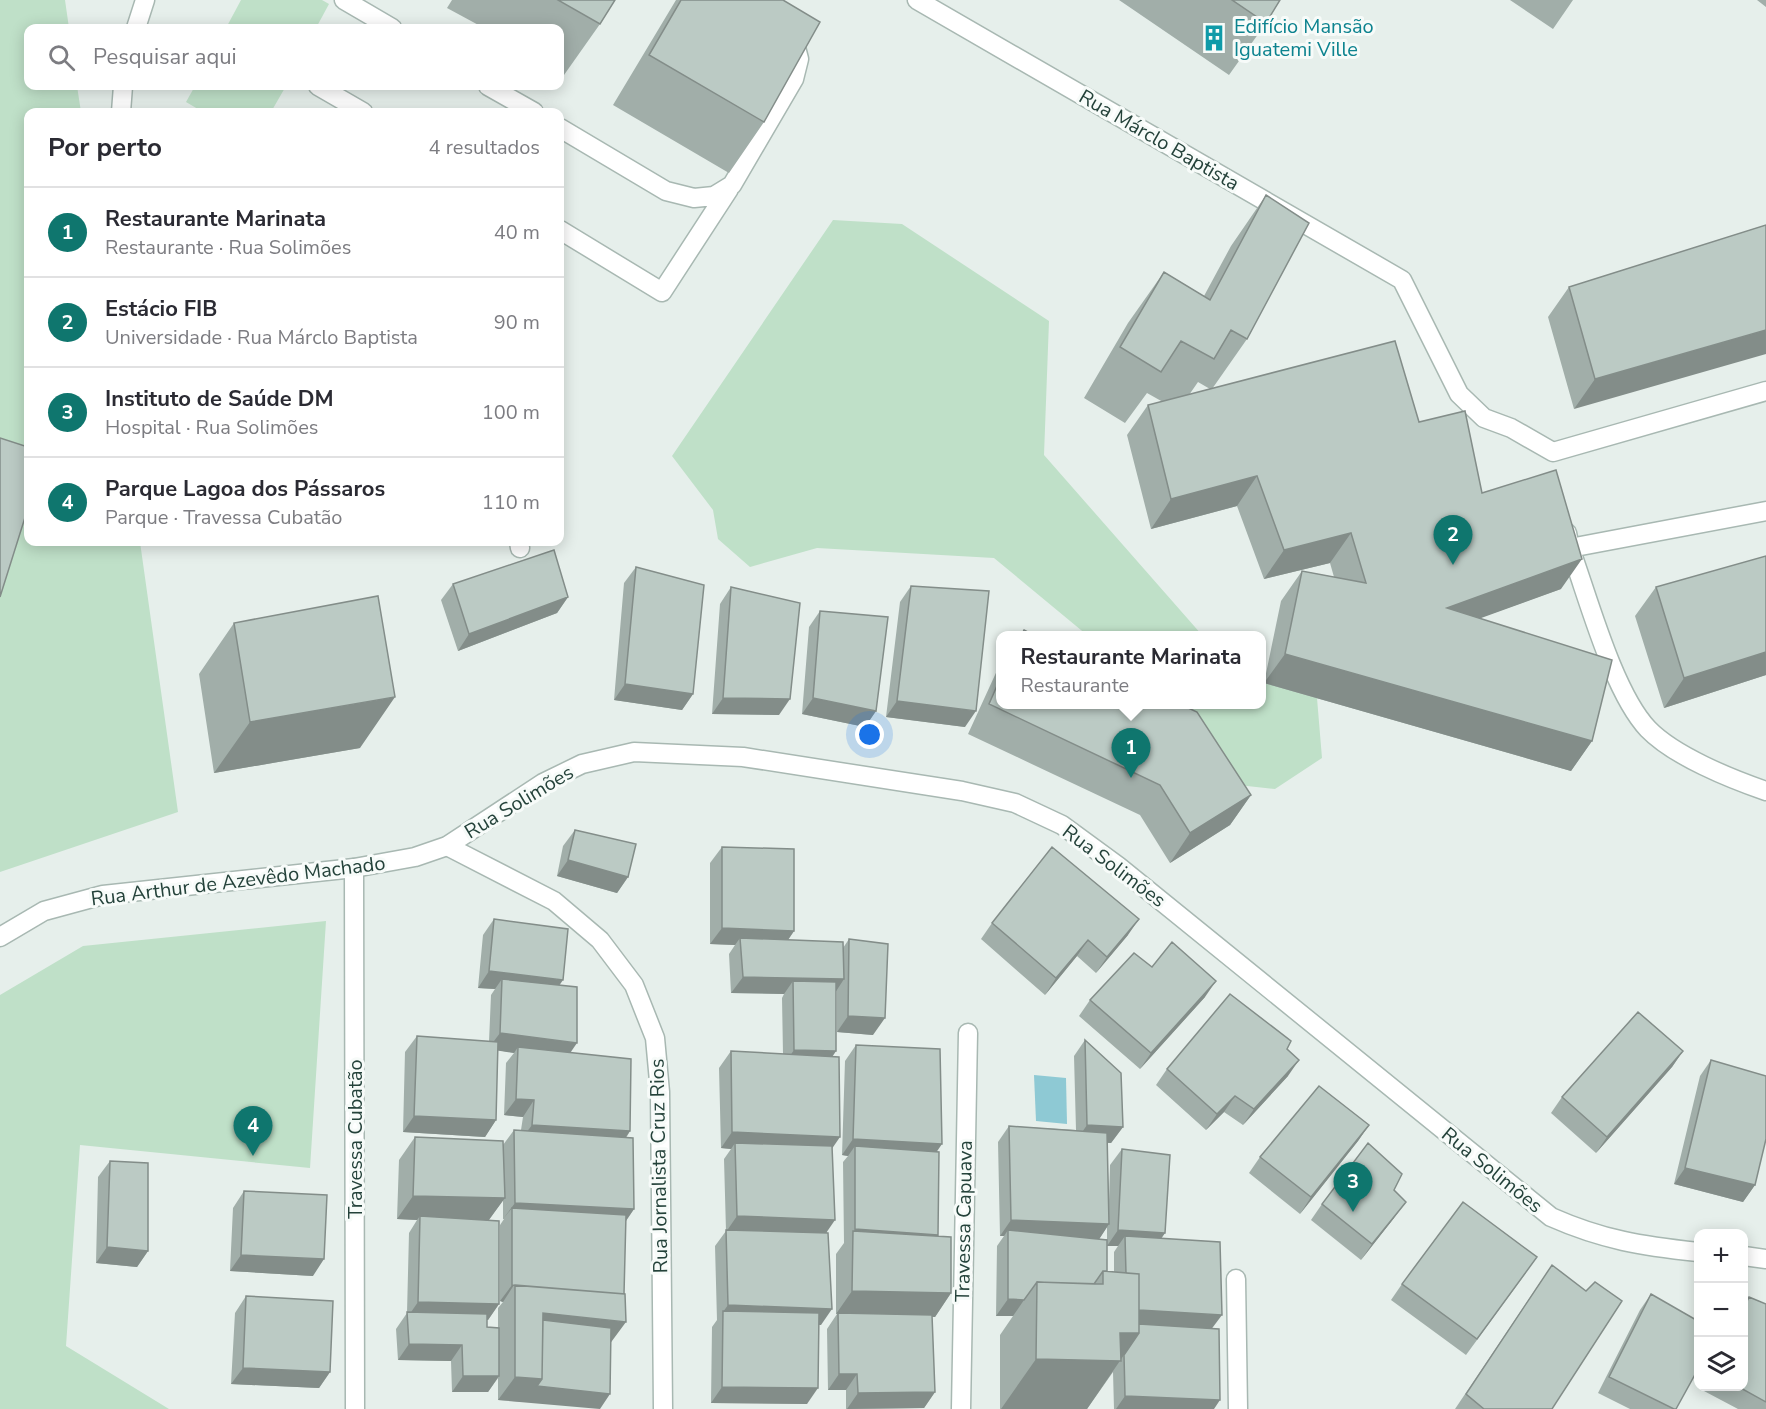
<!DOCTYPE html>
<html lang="pt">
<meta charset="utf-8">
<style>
body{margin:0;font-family:"Nunito Sans",sans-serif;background:#f7f7f7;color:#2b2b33}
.controls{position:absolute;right:18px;bottom:18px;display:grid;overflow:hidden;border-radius:12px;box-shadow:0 3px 15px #0003}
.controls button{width:54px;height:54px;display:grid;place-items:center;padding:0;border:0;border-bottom:2px solid #e1e1e2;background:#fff;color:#2b2b33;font:30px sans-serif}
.you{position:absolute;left:870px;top:735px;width:21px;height:21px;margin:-15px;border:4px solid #fff;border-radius:50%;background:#1a73e8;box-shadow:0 0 0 9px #1a73e833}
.badge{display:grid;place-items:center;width:39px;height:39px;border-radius:50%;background:#0f766e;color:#fff;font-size:20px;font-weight:700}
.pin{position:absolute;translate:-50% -50px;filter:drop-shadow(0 2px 3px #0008)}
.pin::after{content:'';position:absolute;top:32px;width:21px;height:18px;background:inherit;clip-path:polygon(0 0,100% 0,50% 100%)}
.popup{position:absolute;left:996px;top:631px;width:270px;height:78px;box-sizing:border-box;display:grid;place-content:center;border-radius:12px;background:#fff;filter:drop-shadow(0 2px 4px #0005);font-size:20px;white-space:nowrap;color:#7c7c81}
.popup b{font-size:22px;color:#2b2b33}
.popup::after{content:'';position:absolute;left:50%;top:100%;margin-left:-12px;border:12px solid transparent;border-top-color:#fff}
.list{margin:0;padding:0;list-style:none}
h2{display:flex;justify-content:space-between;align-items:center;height:78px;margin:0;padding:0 24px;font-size:26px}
h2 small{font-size:20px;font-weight:400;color:#7c7c81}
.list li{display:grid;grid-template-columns:39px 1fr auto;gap:18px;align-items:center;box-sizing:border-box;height:90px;padding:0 24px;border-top:2px solid #e1e1e2}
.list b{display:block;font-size:22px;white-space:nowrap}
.list p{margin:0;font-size:20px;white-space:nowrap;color:#7c7c81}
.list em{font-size:20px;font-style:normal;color:#7c7c81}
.icon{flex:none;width:33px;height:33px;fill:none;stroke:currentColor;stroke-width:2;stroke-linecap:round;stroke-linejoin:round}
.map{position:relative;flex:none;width:1766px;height:1409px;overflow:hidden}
.search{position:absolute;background:#fff;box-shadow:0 3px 15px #0003;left:24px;top:24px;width:540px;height:66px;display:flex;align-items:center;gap:15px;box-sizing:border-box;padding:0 21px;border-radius:12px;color:#7c7c81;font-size:22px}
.panel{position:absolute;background:#fff;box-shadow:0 3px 15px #0003;left:24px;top:108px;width:540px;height:438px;border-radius:12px}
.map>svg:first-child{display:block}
</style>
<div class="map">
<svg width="1766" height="1409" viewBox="0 0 1766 1409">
<rect width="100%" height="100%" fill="#e6efeb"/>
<path fill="#bfe0c8" d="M 0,0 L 65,0 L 69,28 L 28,28 L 28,86 L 77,86 L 81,112 L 28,112 L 28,542 L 140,542 L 178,812 L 0,872 Z
M 241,0 L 322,0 L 329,4 L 316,28 L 226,28 Z
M 195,86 L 286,86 L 271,112 L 203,112 L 186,102 Z
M 833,220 L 902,224 L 1049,321 L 1044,455 L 1202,635 L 1087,635 L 994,558 L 817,548 L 750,567 L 718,539 L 713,510 L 672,456 Z
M 1262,682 L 1317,698 L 1322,758 L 1275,789 L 1229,784 L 1163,705 L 1262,704 Z
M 326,921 L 310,1168 L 80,1145 L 66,1346 L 169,1409 L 0,1409 L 0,995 L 83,946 Z"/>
<path fill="#8ec9d4" d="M 1034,1075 L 1066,1078 L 1067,1124 L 1036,1121 Z"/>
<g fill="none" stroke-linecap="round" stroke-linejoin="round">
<g stroke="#a8b8b2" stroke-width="21">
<path id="service" d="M 344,0 L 392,28
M 318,86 L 363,112
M 488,86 L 534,112
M 560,128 L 666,191 L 694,198 L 714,196 L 732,185 L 794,79 L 799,59 L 793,36
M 560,230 L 662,292 L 729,189
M 519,542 L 520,548
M 1570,548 C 1588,597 1613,692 1648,729 C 1674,756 1731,779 1766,791"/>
</g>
<g stroke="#a8b8b2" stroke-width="21">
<path id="minor" d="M 917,0 L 1402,280 L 1459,394 L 1484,418 L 1511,428 L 1553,452 L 1766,391
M 136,28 L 145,0
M 121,112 L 123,86
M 1567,533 L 1570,548 L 1766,511
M 447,846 L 554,901 L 600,940 L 634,985 L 655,1038 L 660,1092 L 663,1409
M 354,868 L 355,1409
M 1236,1279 L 1238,1409
M 961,1409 L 968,1033"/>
</g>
<g stroke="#a8b8b2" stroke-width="21">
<path id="tertiary" d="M 0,937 L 44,911 L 103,895 L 354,868 L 415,857 L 447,846 L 543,783 L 582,764 L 634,752 L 743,757 L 962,791 L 1015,803 L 1062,825 L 1118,866 L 1551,1217 C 1603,1240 1642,1246 1698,1252
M 1744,1256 L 1766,1259"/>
</g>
<use href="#service" stroke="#fff" stroke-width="18"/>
<use href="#minor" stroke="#fff" stroke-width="18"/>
<use href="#tertiary" stroke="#fff" stroke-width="18"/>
</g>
<path fill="#a1aea9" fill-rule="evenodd" d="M 452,0 L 615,0 L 600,24 L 564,75 L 560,72 L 560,28 L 484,28 L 447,8 Z
M 676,0 L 783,0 L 764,122 L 729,173 L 613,105 Z
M 1119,0 L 1280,0 L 1266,23 L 1229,75 Z
M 1510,0 L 1573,0 L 1553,29 Z
M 1757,0 L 1766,0 L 1766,7 Z
M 1266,195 L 1247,339 L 1212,389 L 1419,422 L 1482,493 L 1561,589 L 1479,618 L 1592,741 L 1571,771 L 1264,683 L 1281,601 L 1302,571 L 1334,577 L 1330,563 L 1264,579 L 1237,506 L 1151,529 L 1127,435 L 1148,405 L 1163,402 L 1147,393 L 1125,423 L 1084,398 L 1128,323 L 1164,272 L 1204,296 L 1231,246 ZM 1198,382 L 1210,389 L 1189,395 Z
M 1766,225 L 1574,409 L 1548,317 L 1569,287 Z
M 636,567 L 693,694 L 682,710 L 614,700 L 624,583 Z
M 453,584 L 568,597 L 557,613 L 458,651 L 441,600 Z
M 911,586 L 965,727 L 886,717 L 900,602 Z
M 731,587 L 779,715 L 712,714 L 720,604 Z
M 1656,587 L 1766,675 L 1664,708 L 1635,616 Z
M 820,611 L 876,711 L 865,727 L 802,714 L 809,627 Z
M 234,623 L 360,748 L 214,773 L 199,674 Z
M 1000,664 L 1000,705 L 1251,795 L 1230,825 L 1170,863 L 1140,815 L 968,734 Z
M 575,830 L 628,877 L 617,893 L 557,876 L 563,846 Z
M 722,847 L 794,931 L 788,940 L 843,948 L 849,939 L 873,1035 L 837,1032 L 837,989 L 836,991 L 836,1051 L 832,1057 L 832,1148 L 821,1325 L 819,1325 L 807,1404 L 711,1403 L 712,1327 L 717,1320 L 715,1246 L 726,1231 L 724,1159 L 731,1149 L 721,1148 L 719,1068 L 731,1051 L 783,1054 L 782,998 L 784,994 L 731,993 L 729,954 L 735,945 L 710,944 L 710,863 Z
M 494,919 L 559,985 L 570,1053 L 630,1131 L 626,1138 L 634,1209 L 626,1221 L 526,1402 L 498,1400 L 498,1378 L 488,1392 L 452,1392 L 451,1361 L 398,1360 L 396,1329 L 407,1313 L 409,1233 L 417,1220 L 397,1219 L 399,1160 L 415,1137 L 503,1145 L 514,1130 L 521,1130 L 523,1117 L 504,1115 L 506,1063 L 514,1053 L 497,1050 L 496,1120 L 485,1137 L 403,1132 L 405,1052 L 417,1036 L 489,1042 L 491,995 L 495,989 L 478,988 L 483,935 ZM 503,1200 L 503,1219 L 504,1219 L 500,1225 L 500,1301 L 503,1302 L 498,1308 L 498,1328 L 487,1327 L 487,1320 L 488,1320 L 499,1304 L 489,1220 Z
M 992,923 L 1128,935 L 1096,973 L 1077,956 L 1045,995 L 981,939 Z
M 1152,967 L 1205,997 L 1140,1069 L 1079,1016 L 1090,1000 Z
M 1085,1040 L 1123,1127 L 1111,1143 L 1107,1143 L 1109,1200 L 1110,1165 L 1122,1149 L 1165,1233 L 1161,1238 L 1212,1328 L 1214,1409 L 1114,1409 L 1113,1372 L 1087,1409 L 1000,1409 L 1000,1335 L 1013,1316 L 996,1316 L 997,1246 L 1004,1236 L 1000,1236 L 998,1142 L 1009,1126 L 1076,1130 L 1074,1056 ZM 1107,1227 L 1107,1239 L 1099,1239 ZM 1107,1246 L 1118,1246 L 1114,1252 L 1114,1272 L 1107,1271 Z
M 856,1045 L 936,1152 L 937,1236 L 951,1293 L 935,1317 L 932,1316 L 935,1392 L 924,1408 L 846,1409 L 846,1390 L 828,1390 L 827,1329 L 837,1314 L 836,1314 L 836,1254 L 844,1243 L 843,1162 L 848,1156 L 842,1155 L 845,1061 Z
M 1287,1049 L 1288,1076 L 1243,1125 L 1224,1112 L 1206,1130 L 1156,1085 L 1167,1069 Z
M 1683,1051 L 1672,1067 L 1596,1153 L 1551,1113 L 1562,1097 Z
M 1711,1060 L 1755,1185 L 1743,1202 L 1674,1184 L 1700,1076 Z
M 1369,1125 L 1358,1141 L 1300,1214 L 1249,1173 L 1260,1157 Z
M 110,1161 L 148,1251 L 137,1267 L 96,1263 L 98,1177 Z
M 1394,1190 L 1394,1218 L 1361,1260 L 1311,1220 L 1322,1204 Z
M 244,1191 L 313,1276 L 230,1271 L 233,1208 Z
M 1526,1273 L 1466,1355 L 1391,1300 L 1402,1284 Z
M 1541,1281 L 1552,1409 L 1455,1409 Z
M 1651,1294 L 1676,1409 L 1630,1409 L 1598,1393 L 1640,1310 Z
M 246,1296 L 330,1372 L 319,1388 L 231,1384 L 235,1313 Z
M 1749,1297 L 1766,1304 L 1766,1409 L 1738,1409 L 1704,1391 L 1706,1386 L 1743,1386 L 1743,1305 Z"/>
<path fill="#838d89" d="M 1766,330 L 1766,354 L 1574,409 L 1595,379 Z
M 1257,476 L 1237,506 L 1151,529 L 1171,499 Z
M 1351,533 L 1330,563 L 1264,579 L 1284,550 Z
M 1582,559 L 1561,589 L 1426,638 L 1447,608 Z
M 568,597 L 557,613 L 458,651 L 469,634 Z
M 1766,652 L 1766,675 L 1664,708 L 1684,678 Z
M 1285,654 L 1592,741 L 1571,771 L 1264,683 Z
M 625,684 L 693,694 L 682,710 L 614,700 Z
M 395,697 L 360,748 L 214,773 L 250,722 Z
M 723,698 L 790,699 L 779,715 L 712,714 Z
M 813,698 L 876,711 L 865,727 L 802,714 Z
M 897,701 L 976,711 L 965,727 L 886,717 Z
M 1251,795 L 1230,825 L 1170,863 L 1190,833 Z
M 568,860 L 628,877 L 617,893 L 557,876 Z
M 1139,919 L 1128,935 L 1096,973 L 1107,957 Z
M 722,928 L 794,931 L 783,947 L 740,938 L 735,945 L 710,944 Z
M 1088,940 L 1077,956 L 1045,995 L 1056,978 Z
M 489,971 L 563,980 L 552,996 L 502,979 L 495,989 L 478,988 Z
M 743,977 L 844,979 L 833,996 L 793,981 L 784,994 L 731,993 Z
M 1216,981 L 1205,997 L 1140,1069 L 1151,1053 Z
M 848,1016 L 885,1018 L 873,1035 L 837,1032 Z
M 500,1033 L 577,1043 L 566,1059 L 518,1047 L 514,1053 L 488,1049 Z
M 794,1050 L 836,1051 L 825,1067 L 783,1066 Z
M 1683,1051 L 1672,1067 L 1596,1153 L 1607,1137 Z
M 1299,1060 L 1288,1076 L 1243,1125 L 1254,1109 Z
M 1235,1096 L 1224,1112 L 1206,1130 L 1217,1114 Z
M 516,1099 L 534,1100 L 523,1117 L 504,1115 Z
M 414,1116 L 496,1120 L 485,1137 L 403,1132 Z
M 532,1125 L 630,1131 L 619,1147 L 520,1141 Z
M 1087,1125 L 1123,1127 L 1111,1143 L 1076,1141 Z
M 1369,1125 L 1358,1141 L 1300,1214 L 1311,1197 Z
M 732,1132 L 840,1137 L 829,1153 L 735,1143 L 731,1149 L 721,1148 Z
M 853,1139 L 942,1144 L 931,1160 L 855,1146 L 848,1156 L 842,1155 Z
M 1685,1168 L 1755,1185 L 1743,1202 L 1674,1184 Z
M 413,1196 L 505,1198 L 488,1221 L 420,1216 L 417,1220 L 397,1219 Z
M 1406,1202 L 1394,1218 L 1361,1260 L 1372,1244 Z
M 515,1203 L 634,1209 L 623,1225 L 512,1208 L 503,1219 Z
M 737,1216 L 835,1220 L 824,1236 L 726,1232 Z
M 1011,1220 L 1109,1224 L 1098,1241 L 1008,1230 L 1004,1236 L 1000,1236 Z
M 855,1229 L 938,1235 L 927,1251 L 853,1233 Z
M 1118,1230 L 1165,1233 L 1154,1249 L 1125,1236 L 1118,1246 L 1107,1246 Z
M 107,1247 L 148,1251 L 137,1267 L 96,1263 Z
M 241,1255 L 324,1259 L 313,1276 L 230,1271 Z
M 512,1285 L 514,1285 L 503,1302 L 500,1301 Z
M 852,1291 L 951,1293 L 935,1317 L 838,1314 L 838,1313 L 836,1314 Z
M 1008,1299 L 1024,1300 L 1013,1316 L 996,1316 Z
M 418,1302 L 499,1304 L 488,1320 L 407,1318 Z
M 728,1305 L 832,1309 L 821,1325 L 723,1321 L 723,1312 Z
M 1126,1309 L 1222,1315 L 1210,1331 L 1123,1326 Z
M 543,1313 L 626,1322 L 609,1345 L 538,1337 Z
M 1120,1333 L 1139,1333 L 1087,1409 L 1001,1409 L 1036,1359 Z
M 409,1344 L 462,1345 L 451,1361 L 398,1360 Z
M 243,1368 L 330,1372 L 319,1388 L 231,1384 Z
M 839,1374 L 857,1374 L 846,1390 L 828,1390 Z
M 463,1376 L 499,1376 L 488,1392 L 452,1392 Z
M 515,1377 L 542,1379 L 610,1394 L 600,1409 L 498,1400 Z
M 722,1387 L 818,1388 L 807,1404 L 711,1403 Z
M 935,1392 L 924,1408 L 847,1409 L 858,1393 Z
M 1125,1396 L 1220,1400 L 1214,1409 L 1116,1409 Z"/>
<path fill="#bbcac4" stroke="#838d89" stroke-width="1.5" d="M 558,0 L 615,0 L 600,24 Z
M 681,0 L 783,0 L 820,22 L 764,122 L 649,55 Z
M 1232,0 L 1280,0 L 1266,23 Z
M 1266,195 L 1309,223 L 1247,339 L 1231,330 L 1214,359 L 1181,341 L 1161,372 L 1120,347 L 1164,272 L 1210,300 Z
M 1766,225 L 1766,330 L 1595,379 L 1569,287 Z
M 1395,341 L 1419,422 L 1465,411 L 1482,493 L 1556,470 L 1582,559 L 1447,608 L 1612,660 L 1592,741 L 1285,654 L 1302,571 L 1366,583 L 1351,533 L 1284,550 L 1257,476 L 1171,499 L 1148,405 Z
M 0,438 L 28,447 L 28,508 L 0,597 Z
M 554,550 L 568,597 L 469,634 L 453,584 Z
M 1766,556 L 1766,652 L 1684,678 L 1656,587 Z
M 636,567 L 704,585 L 693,694 L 625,684 Z
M 911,586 L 989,591 L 976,711 L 897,701 Z
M 731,587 L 800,603 L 790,699 L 723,698 Z
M 378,596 L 395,697 L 250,722 L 234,623 Z
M 820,611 L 888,617 L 876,711 L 813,698 Z
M 1024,630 L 1035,636 L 1021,636 Z
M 1000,679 L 1000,705 L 1182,705 L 1197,712 L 1251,795 L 1190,833 L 1160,785 L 989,704 Z
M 575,830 L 636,844 L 628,877 L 568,860 Z
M 722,847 L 794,849 L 794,931 L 722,928 Z
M 1052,847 L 1139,919 L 1107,957 L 1088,940 L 1056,978 L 992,923 Z
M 494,919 L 568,929 L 563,980 L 489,971 Z
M 740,938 L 843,942 L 844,979 L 743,977 Z
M 849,939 L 888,944 L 885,1018 L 848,1016 Z
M 1172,942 L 1216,981 L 1151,1053 L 1090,1000 L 1134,953 L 1152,967 Z
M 502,979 L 577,987 L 577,1043 L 500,1033 Z
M 793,981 L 836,982 L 836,1051 L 794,1050 Z
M 1230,994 L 1291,1041 L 1287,1049 L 1299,1060 L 1254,1109 L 1235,1096 L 1217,1114 L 1167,1069 Z
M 1638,1012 L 1683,1051 L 1607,1137 L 1562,1097 Z
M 417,1036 L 498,1042 L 496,1120 L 414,1116 Z
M 1085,1040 L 1121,1073 L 1123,1127 L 1087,1125 Z
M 856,1045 L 940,1049 L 942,1144 L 853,1139 Z
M 518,1047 L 631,1059 L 630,1131 L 532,1125 L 534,1100 L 516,1099 Z
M 731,1051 L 839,1057 L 840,1137 L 732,1132 Z
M 1711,1060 L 1766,1076 L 1766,1139 L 1755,1185 L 1685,1168 Z
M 1319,1086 L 1369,1125 L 1311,1197 L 1260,1157 Z
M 1009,1126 L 1107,1133 L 1109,1224 L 1011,1220 Z
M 514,1130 L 633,1138 L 634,1209 L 515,1203 Z
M 415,1137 L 503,1141 L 505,1198 L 413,1196 Z
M 735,1143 L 832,1146 L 835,1220 L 737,1216 Z
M 1368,1143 L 1402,1174 L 1394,1190 L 1406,1202 L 1372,1244 L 1322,1204 Z
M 855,1146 L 939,1152 L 938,1235 L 855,1229 Z
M 1122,1149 L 1170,1155 L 1165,1233 L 1118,1230 Z
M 110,1161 L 148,1163 L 148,1251 L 107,1247 Z
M 244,1191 L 327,1195 L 324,1259 L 241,1255 Z
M 1463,1202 L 1537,1257 L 1477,1339 L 1402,1284 Z
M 512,1208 L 626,1215 L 624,1294 L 512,1285 Z
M 420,1216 L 499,1221 L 499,1304 L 418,1302 Z
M 726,1230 L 828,1233 L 832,1309 L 728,1305 Z
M 1008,1230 L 1107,1240 L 1107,1271 L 1103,1271 L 1094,1284 L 1037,1282 L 1024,1300 L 1008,1299 Z
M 853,1231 L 951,1237 L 951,1293 L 852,1291 Z
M 1125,1236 L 1220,1242 L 1222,1315 L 1139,1310 L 1139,1274 L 1126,1273 Z
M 1552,1265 L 1586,1291 L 1595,1282 L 1622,1301 L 1552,1409 L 1484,1409 L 1466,1394 Z
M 1103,1271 L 1139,1274 L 1139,1333 L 1120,1333 L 1121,1361 L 1036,1359 L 1037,1282 L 1103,1284 Z
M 515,1285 L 625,1294 L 626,1322 L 543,1313 L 542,1379 L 515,1377 Z
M 1651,1294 L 1698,1321 L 1698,1369 L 1676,1409 L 1674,1409 L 1609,1377 Z
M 246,1296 L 333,1301 L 330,1372 L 243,1368 Z
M 1749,1297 L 1766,1304 L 1766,1402 L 1737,1386 L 1743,1386 L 1743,1310 Z
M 723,1311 L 819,1313 L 818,1388 L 722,1387 Z
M 407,1312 L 487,1314 L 487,1327 L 499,1328 L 499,1376 L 463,1376 L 462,1345 L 409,1344 Z
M 838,1313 L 932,1315 L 935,1392 L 858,1393 L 857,1374 L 839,1374 Z
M 543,1320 L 611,1328 L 610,1394 L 537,1386 L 542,1379 Z
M 1139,1324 L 1219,1329 L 1220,1400 L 1125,1396 L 1124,1355 L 1139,1333 Z"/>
<defs>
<g id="building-bare" transform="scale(2.07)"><path d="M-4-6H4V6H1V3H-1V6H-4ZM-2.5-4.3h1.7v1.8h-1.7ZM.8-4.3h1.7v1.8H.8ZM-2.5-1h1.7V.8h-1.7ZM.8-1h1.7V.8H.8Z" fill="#0f9aa8" stroke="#f7fbf9" stroke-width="2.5" paint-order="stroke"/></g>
</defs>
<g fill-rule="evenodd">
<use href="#building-bare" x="1214" y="38"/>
</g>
<g text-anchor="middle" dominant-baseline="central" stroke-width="6" stroke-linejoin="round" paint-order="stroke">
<g font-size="20" fill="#0d838f" stroke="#f7fbf9" text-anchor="start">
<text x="1234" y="26">Edifício Mansão<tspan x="1234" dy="23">Iguatemi Ville</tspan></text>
</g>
<g font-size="20" fill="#24423a" stroke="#f7fbf9">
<text transform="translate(1159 140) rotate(30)">Rua Márclo Baptista</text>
<text transform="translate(519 802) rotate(-31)">Rua Solimões</text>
<text transform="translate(1114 866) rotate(37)">Rua Solimões</text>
<text transform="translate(238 881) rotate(-7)">Rua Arthur de Azevêdo Machado</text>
<text transform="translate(355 1139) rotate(-90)">Travessa Cubatão</text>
<text transform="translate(659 1166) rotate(-91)">Rua Jornalista Cruz Rios</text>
<text transform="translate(1492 1170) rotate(39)">Rua Solimões</text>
<text transform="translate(964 1221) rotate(-89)">Travessa Capuava</text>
</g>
</g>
</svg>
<div class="controls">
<button>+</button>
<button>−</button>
<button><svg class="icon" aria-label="layers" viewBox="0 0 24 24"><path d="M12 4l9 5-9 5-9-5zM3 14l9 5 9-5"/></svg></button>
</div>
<div class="you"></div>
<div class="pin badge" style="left:1131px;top:778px">1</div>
<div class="popup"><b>Restaurante Marinata</b>Restaurante</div>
<div class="pin badge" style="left:1453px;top:565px">2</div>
<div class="pin badge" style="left:1353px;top:1212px">3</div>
<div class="pin badge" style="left:253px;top:1156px">4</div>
<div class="search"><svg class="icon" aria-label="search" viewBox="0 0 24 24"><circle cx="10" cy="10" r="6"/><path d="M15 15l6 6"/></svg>Pesquisar aqui</div>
<section class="panel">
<h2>Por perto<small>4 resultados</small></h2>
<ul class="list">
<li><span class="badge">1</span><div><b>Restaurante Marinata</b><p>Restaurante · Rua Solimões</p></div><em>40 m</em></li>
<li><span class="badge">2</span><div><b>Estácio FIB</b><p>Universidade · Rua Márclo Baptista</p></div><em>90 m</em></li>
<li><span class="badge">3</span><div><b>Instituto de Saúde DM</b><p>Hospital · Rua Solimões</p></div><em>100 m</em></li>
<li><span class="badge">4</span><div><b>Parque Lagoa dos Pássaros</b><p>Parque · Travessa Cubatão</p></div><em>110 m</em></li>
</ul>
</section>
</div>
